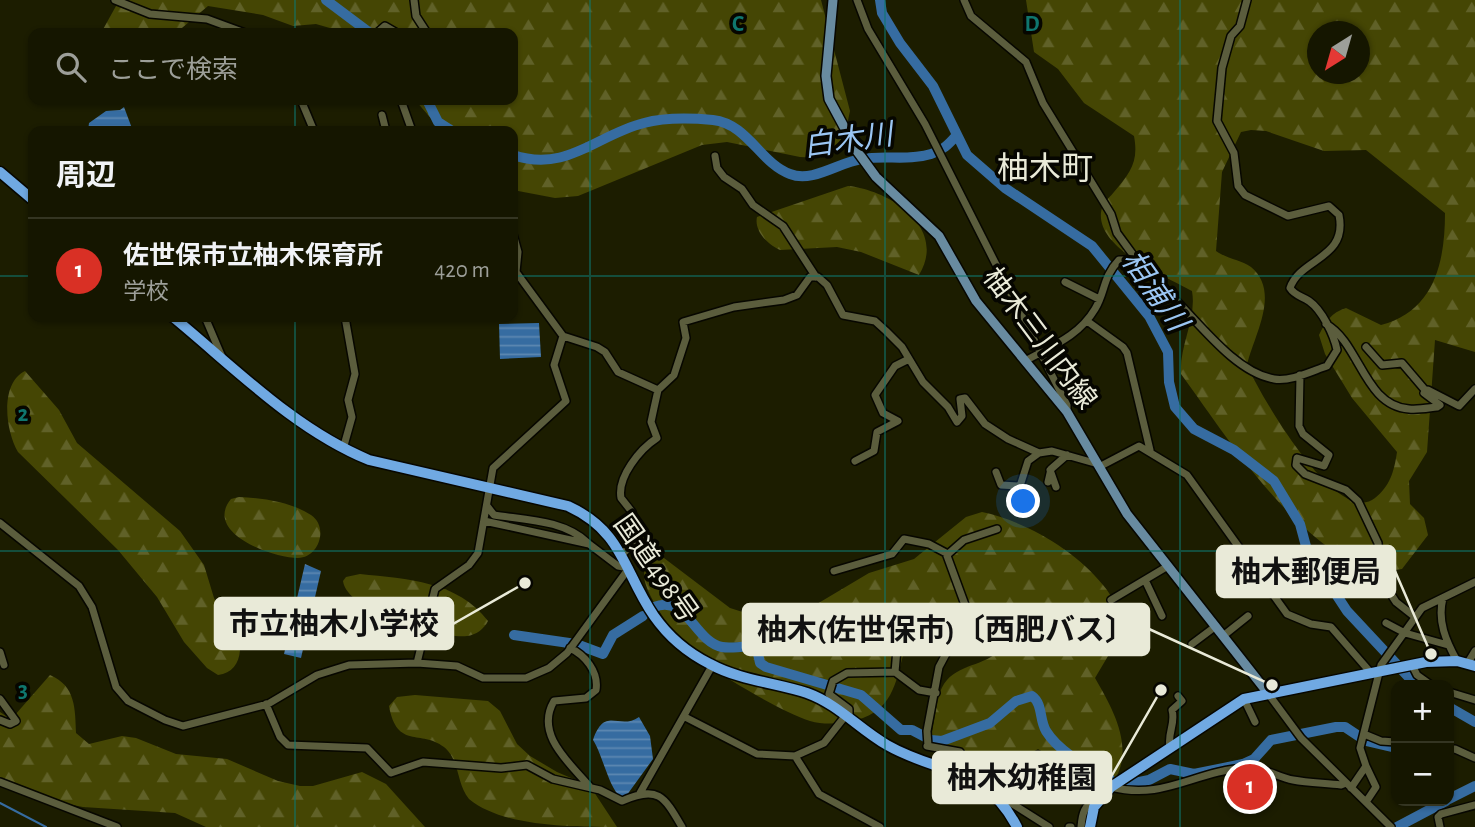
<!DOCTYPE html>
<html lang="ja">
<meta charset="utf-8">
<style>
body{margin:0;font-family:"Alegreya Sans","Noto Sans JP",sans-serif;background:#22230f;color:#f1f3f6}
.controls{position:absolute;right:21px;bottom:21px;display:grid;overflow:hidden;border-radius:14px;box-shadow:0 2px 5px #0004}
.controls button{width:63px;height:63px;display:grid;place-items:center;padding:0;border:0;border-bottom:2px solid #343522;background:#151600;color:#f1f3f6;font:35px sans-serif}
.compass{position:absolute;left:1307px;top:21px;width:63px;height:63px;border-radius:50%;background:#151600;box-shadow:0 2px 5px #0004;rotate:217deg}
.you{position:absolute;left:1024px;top:502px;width:24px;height:24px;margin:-18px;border:5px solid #fff;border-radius:50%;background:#1a73e8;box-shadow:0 0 0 10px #1a73e833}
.badge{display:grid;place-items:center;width:46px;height:46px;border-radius:50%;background:#d93025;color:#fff;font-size:23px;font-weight:700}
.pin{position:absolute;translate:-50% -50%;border:4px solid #fff;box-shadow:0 2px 7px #0006}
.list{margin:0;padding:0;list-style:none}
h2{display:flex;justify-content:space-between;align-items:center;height:91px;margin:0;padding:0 28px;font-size:30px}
h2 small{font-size:23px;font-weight:400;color:#9d9f99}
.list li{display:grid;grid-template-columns:46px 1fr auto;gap:21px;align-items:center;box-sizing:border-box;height:105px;padding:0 28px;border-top:2px solid #343522}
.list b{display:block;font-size:26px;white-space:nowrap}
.list p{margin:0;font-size:23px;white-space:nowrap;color:#9d9f99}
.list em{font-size:23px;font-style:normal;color:#9d9f99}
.icon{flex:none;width:38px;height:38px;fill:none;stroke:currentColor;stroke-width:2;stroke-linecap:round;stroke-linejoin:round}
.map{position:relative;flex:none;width:1475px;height:827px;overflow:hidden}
.search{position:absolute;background:#151600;box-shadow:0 2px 5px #0004;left:28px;top:28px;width:490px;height:77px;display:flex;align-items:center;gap:18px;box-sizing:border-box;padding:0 24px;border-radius:14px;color:#9d9f99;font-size:26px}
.panel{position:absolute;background:#151600;box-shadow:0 2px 5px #0004;left:28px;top:126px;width:490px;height:196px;border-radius:14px}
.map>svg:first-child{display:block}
</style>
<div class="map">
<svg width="1475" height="827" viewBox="0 0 1475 827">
<defs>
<pattern id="forest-firs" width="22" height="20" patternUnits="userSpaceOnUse" patternTransform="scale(1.75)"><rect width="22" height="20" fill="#454604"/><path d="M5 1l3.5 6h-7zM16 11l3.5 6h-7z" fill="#606128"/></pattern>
<pattern id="water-rules" width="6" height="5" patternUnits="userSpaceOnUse" patternTransform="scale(1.75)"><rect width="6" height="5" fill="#366ca1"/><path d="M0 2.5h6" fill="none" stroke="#5d88b1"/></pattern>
</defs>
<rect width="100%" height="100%" fill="#1c1d00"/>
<path fill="url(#forest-firs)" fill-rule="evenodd" d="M 113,0 L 821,0 L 850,111 L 844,139 L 830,152 L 820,158 L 800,157 L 727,142 L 702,145 L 578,196 L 555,198 L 513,190 L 513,131 L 442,131 L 415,100 L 513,100 L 513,33 L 347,33 L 316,24 L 293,26 L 263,15 L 208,6 L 176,33 L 101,33 L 116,6 Z
M 1026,0 L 1475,0 L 1475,352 L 1435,340 L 1427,452 L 1409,481 L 1410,504 L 1424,518 L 1428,535 L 1402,569 C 1320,587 1224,432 1181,374 C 1179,346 1197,319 1192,291 C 1165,276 1087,245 1103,205 C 1105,201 1111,196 1114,192 C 1130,173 1139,162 1134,136 L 1084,103 L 1058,69 L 1034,52 ZM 1318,32 L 1360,32 L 1360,74 L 1318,74 ZM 1251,130 L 1266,131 L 1324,151 L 1366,150 L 1445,213 C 1445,261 1435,311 1381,325 L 1346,308 C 1331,313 1326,321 1319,335 L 1325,354 L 1352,398 L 1397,452 C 1394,472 1390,486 1375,498 C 1337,529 1260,395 1247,365 C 1254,335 1281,292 1251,267 C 1242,260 1227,259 1216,251 L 1222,172 L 1241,132 Z
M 848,186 C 889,190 948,227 919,275 L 861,252 L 837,247 L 780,250 C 767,244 754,231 757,217 Z
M 25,371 L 59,410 L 77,443 L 180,531 L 204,565 L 214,598 L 240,650 C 239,664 232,673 218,675 L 207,668 L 184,642 L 157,597 L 118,550 L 18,452 C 5,430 0,383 25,371 Z
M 239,497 C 263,498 291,502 311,515 C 329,527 319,558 298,558 C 273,558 203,533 231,499 Z
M 982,512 C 1025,521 1075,550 1103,585 C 1114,597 1118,614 1124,629 L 1095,678 C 1113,709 1135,748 1114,781 C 1106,794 1098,798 1082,796 L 1048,755 L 1038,749 L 1016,761 L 993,788 C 973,786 938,769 933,747 C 930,738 933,725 935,715 C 937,703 939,689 947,680 C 962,663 990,665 1002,647 L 1000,632 C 981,615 961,603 935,606 C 925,615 913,626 908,639 C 897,668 899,705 863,718 C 846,723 828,726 810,721 C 780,711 729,680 703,662 C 685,650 644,597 644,575 C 644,568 649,562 653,556 L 660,555 L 730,608 L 752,615 L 768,625 L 785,623 L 869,573 L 914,559 L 966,517 Z
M 360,574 C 407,579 458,581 488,621 C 484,629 476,635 467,636 C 440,639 347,612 343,581 L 346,577 Z
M 50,675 C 76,686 75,709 76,733 L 89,744 L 122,736 L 136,738 L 176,754 L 227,759 L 278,781 L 300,786 L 313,786 L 362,772 L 386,784 L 425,827 L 206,827 L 175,813 L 83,807 L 42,799 L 0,785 L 0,712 L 6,716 L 15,715 Z
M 415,695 L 488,701 L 500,711 L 517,744 L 530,756 L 557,772 L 590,786 L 617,827 C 571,827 503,827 469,799 C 456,783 460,760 444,747 C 421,729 397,750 389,706 L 397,697 Z"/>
<path fill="url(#water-rules)" d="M 124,107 L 133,131 L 88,131 L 89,123 L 106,111 L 120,110 Z
M 539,323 L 541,357 L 500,359 L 499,324 Z
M 305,564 L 321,571 L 301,658 L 284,654 Z
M 639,717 L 650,736 L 653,759 L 624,799 C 610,794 603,755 593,740 C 605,705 619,731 639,717 Z"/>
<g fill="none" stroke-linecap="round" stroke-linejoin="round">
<path stroke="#366ca1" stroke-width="2" d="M 0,803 L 46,827"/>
<path stroke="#366ca1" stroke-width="10" d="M 326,0 L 370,33
M 880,0 L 882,13 L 900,43 L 933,86 L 967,155 L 1005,188 L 1092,246 L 1149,316 L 1168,352 L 1169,382 L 1175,407 L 1194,429 L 1234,450 L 1274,481 L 1300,524 L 1307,550 L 1347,611 L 1416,685
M 427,100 L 438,122 L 452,131
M 513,155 C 567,173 596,135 644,123 C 666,117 691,118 713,120 C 748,124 760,163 790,174 C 813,183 839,162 862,159 C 884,155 909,161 931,154 C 943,150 948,145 956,136
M 654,607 C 687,594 694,641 722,647 C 732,649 746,646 756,645 L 760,663 L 766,667 L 861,695 L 901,730 L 912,730 L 931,740 L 942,741 L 990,723 L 1016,701 L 1032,696 C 1043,704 1039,719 1046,731 C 1056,747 1082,767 1101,769 L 1110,779
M 514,635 L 576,644 L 603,654 L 613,635 L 643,616
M 1449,707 L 1475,722
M 1125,785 L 1149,780 L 1170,769 L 1194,774 L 1243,764 L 1254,759 L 1271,740 L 1336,727 L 1345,727 L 1366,741 L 1396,748
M 1449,799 L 1475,786
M 1397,827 L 1446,801"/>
<g stroke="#070700" stroke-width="10">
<path id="minor" d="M 115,0 L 150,14 L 207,19 L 245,33
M 414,0 L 416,16 L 427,33
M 857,0 L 868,29 L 925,124 L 1067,405 L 1067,412
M 964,0 L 971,16 L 1026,62 L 1043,103 L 1111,214 L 1117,233 L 1139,263
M 377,33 L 385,26 L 397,33
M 301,100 L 314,131
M 401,100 L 412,131
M 382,115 L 386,131
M 715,156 L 717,168 L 724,177 L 742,189 L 753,205 L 783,226 L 816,277
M 513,234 L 518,252 L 516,272 L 563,336 L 597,347 L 605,352 L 618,372 L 658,390
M 1065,282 L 1099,299
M 205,317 L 222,357
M 1087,321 L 1123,347 L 1127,353 L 1150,450
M 1326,324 C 1360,343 1364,406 1409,409 C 1418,410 1428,408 1437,407 L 1440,405 L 1424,393 L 1428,390 L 1459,406 L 1475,389
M 1366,347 L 1382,365 L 1402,363 L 1425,390
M 1025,361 C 1052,346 1079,336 1095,309 C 1106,291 1102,278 1119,260 L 1128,260 C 1176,284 1221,370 1274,379 C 1290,382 1312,371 1327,366 L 1337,350 C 1334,335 1322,310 1309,301 C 1302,296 1295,296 1290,288 C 1300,258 1348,259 1339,215 L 1329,206 L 1288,216 L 1245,195 L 1238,186 L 1234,153 L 1217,121 L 1222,68 L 1231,36 L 1240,26 L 1247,0
M 1300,375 L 1299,426 L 1303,434 L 1329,455 L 1324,466 L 1297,458 L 1296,465 L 1305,474 L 1346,490 L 1358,501 L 1378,543 L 1381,579 L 1396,602 L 1415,617
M 343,449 L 352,417 L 348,400 L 355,374 L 345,317
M 855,461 L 874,451 L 877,432 L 898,421 L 883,413 L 875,395 L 895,366 L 909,359
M 1099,467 L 1139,446 L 1187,475 L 1287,614 L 1311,624 L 1331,627 L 1371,673
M 1050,470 L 1056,487
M 996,472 L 1001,485 L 1020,486 L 1028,461 L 1039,453
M 1048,482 L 1051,469 L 1067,455
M 487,506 L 494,515 C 526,520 564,520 588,543
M 0,523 L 79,586 L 92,607 L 116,687 L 128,701 L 165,720 L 183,726 L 268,704 L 317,675 L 349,665 L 417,663 L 457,666 L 483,678 L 526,678 L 549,668 L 567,653 L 629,568 L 618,566 L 589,544 L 484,521
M 622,554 L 637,541 L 632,512 L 621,498 C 617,477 640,449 657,438 L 651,422 L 654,408 L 658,390 L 674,375 L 686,338 L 683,322 L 734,307 L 784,300 L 797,295 L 810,277 L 818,277 L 827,285 L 843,315 L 875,321 L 886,331 L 902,347 L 923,382 L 948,407 L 957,422 L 962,416 L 960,399 L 965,398 L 985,424 L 1008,439 L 1039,453 L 1052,451 L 1098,464
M 947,555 L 964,540 L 997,529
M 834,571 L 892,554 L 904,539 L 929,544 L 946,553 L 968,613 L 939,667 L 927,731 L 928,746
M 1145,580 L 1162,616
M 1443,598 C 1437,621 1446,641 1457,661
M 1111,600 L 1168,566
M 1386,623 L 1405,633 L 1448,645
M 1223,636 L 1248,616
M 898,638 L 895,672 L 919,690 L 936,693
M 1192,644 L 1216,626
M 570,648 C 585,655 599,672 596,690 L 586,698 L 554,701 C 534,735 571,764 590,787
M 0,652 L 4,665
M 417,663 L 435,589 L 469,565 L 478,553 L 493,468 L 566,401 L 554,365 L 563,336
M 1467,664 L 1475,651
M 1412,665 L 1417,675 L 1431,685
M 1267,692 L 1301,738 L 1391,827
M 1449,692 L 1475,700
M 0,699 L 16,721 L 10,724 L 0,720
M 1244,699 L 1255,722
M 266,704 L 280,737 L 288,745 L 367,748 L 391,773 L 423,762 L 501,768 L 527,765 L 553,779 L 600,790 L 622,801 C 658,785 664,796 682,827
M 685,717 L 757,754 L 795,756 L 824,743 L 846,715
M 849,718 L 849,709 L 829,694 L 833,681 L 847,673 L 895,672
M 1364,734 L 1381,741 L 1396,742
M 927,746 L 960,752 L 967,764 L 964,774
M 1170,747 C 1167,733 1176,724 1172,710 L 1182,701 L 1178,696
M 1449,750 L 1455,749 L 1475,758
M 795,756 L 819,794 L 880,827
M 1241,769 L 1243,790
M 0,782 L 117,827
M 1111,787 C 1164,801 1196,770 1247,768 C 1262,767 1278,777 1293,780 C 1309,783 1325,783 1341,785 L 1346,783
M 1351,788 L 1366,766 L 1360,748 L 1381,665 L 1422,608 L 1475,582
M 1262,791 L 1270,773
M 640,793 L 712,666
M 1002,802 L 1008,801 L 1049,827
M 1366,802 L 1376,787 L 1366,766
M 1069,827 L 1071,827
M 1081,827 C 1082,815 1084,803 1097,802
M 1440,827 L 1438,817 L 1441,814 L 1475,805"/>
</g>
<g stroke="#070700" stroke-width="12">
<path id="major" d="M 833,0 L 826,76 L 829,99 L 857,151 L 876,177 L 939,236 L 976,301 L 1067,412 L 1127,514 L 1267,692"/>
</g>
<g stroke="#070700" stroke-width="13">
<path id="highway" d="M 0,172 L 33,200
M 173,317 C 235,368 294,429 369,460 L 568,506 C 624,532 623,571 654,616 C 668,636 688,653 710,664 C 739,680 776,683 807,693 C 838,704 859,729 887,745 C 939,775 985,765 1017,827
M 1090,827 L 1094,807 L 1111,787 L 1244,699 L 1426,662 L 1457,661 L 1475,666"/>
</g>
<use href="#minor" stroke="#5b5d3d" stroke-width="7"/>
<use href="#major" stroke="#688ba0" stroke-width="9"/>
<use href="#highway" stroke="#70a9e2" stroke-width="10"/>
</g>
<path fill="none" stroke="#0f766e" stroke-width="2" stroke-opacity="0.55" d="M 295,0 L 295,33M 590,0 L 590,827M 885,0 L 885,827M 1180,0 L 1180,827M 295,100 L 295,131M 0,276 L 33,276M 513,276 L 1475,276M 295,317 L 295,827M 0,551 L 1475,551"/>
<g text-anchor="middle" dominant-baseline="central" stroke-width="7" stroke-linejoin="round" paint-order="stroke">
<g font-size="28" fill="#e9ead8" stroke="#060600">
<text transform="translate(1039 339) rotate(53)">柚木三川内線</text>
<text transform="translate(655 569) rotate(55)">国道498号</text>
</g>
<g font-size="30" font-style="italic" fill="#9bc6f3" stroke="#060600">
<text transform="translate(848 141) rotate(-8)">白木川</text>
<text transform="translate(1154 291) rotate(55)">相浦川</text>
</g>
<g font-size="32" fill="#e9ead8" stroke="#060600">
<text x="1045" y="169">柚木町</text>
</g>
</g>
<g font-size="23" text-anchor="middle" font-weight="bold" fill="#0f766e" stroke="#060600" stroke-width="7" stroke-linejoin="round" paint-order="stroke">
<text x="738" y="31">C</text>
<text x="1032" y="31">D</text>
<text x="23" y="421">2</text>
<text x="23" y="697">3</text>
</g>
<path fill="none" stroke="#e9ead8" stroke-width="2.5" d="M1431 654L1395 571M525 583L453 624M1272 685L1149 629M1161 690L1111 777"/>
<g fill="#e9ead8" stroke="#060600" stroke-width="2.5">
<circle cx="1431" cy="654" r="7"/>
<circle cx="525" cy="583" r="7"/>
<circle cx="1272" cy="685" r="7"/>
<circle cx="1161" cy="690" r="7"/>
</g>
<g fill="#e9ead8" stroke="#e9ead8" stroke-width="2.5">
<rect x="1217" y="546" width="178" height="51" rx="7"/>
<rect x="215" y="598" width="238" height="51" rx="7"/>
<rect x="743" y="604" width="406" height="51" rx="7"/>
<rect x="933" y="752" width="178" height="51" rx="7"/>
</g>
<g font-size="30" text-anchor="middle" font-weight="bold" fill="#111">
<text x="1306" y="582">柚木郵便局</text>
<text x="334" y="634">市立柚木小学校</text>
<text x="946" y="640">柚木(佐世保市)〔西肥バス〕</text>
<text x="1022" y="788">柚木幼稚園</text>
</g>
</svg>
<div class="controls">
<button>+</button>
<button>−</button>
</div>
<svg class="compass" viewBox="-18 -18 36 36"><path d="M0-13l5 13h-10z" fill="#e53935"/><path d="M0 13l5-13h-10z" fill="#9d9f99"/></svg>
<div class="you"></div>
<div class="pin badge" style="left:1250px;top:787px">1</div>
<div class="search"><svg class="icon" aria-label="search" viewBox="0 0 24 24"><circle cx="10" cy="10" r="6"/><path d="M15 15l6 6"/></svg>ここで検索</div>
<section class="panel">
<h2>周辺<small></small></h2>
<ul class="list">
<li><span class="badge">1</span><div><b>佐世保市立柚木保育所</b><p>学校</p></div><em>420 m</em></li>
</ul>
</section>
</div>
